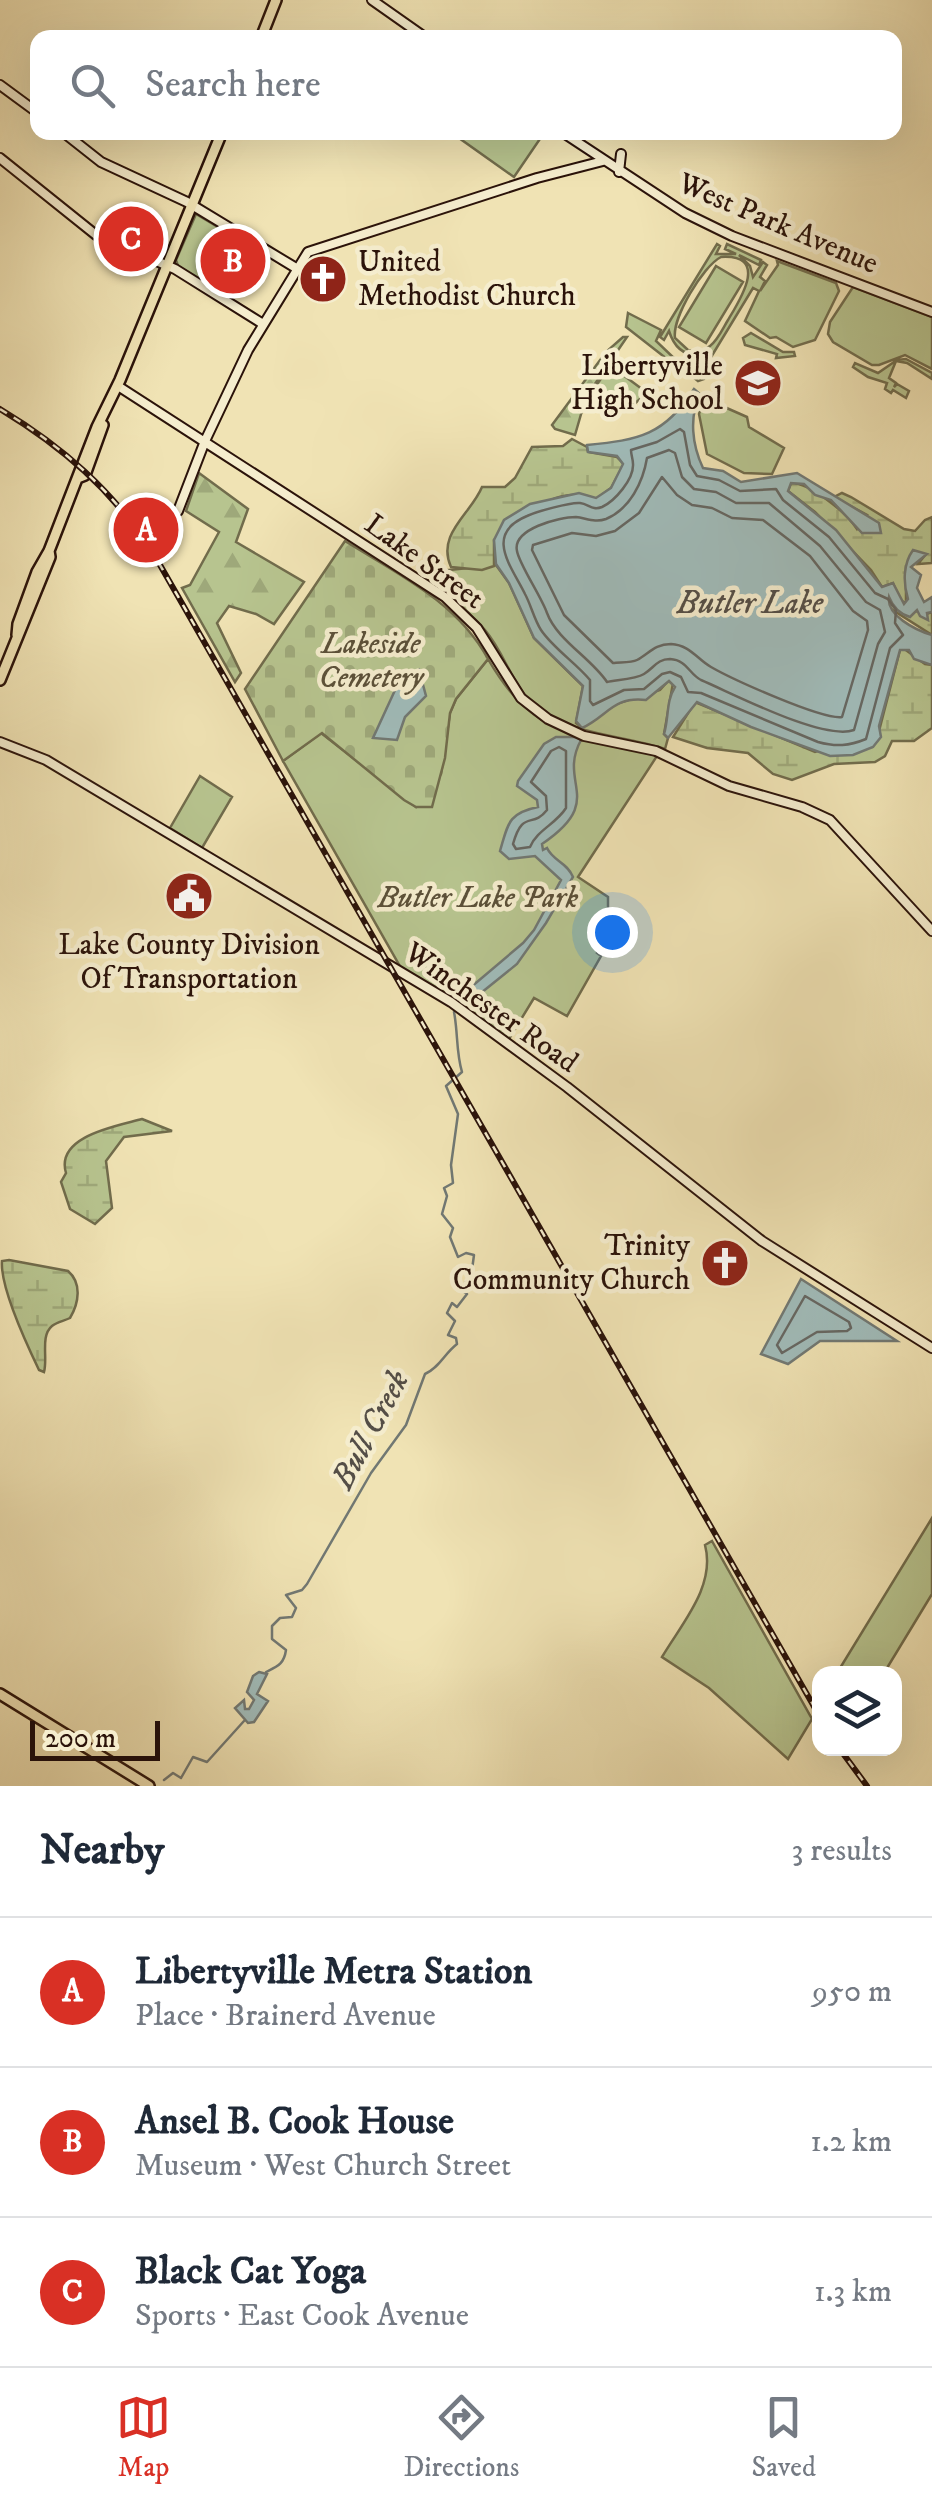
<!DOCTYPE html>
<meta charset="utf-8">
<style>
body{margin:0;font-family:"IM FELL DW Pica",serif;background:#f6f6f7;color:#1f2937}
.controls{position:absolute;right:30px;bottom:30px;display:grid;overflow:hidden;border-radius:20px;box-shadow:0 10px 40px #0002}
.controls button{width:90px;height:90px;display:grid;place-items:center;padding:0;border:0;border-bottom:2px solid #e0e1e3;background:#fff;color:#1f2937;font:50px sans-serif}
.scale{position:absolute;left:30px;bottom:25px;width:130px;box-sizing:border-box;padding-left:10px;border:5px solid #2b130a;border-top:0;font-size:28px;line-height:35px;white-space:nowrap;color:#2b130a;-webkit-text-stroke:8px #f5edce;paint-order:stroke}
.you{position:absolute;left:612px;top:932px;width:35px;height:35px;margin:-25px;border:8px solid #fff;border-radius:50%;background:#1a73e8;box-shadow:0 0 0 15px #1a73e833}
.badge{display:grid;place-items:center;width:65px;height:65px;border-radius:50%;background:#d93025;color:#fff;font-size:32px;font-weight:700}
.pin{position:absolute;translate:-50% -50%;border:5px solid #fff;box-shadow:0 2px 10px #0006}
.list{margin:0;padding:0;list-style:none}
h2{display:flex;justify-content:space-between;align-items:center;height:130px;margin:0;padding:0 40px;font-size:42px}
h2 small{font-size:32px;font-weight:400;color:#747a83}
.list li{display:grid;grid-template-columns:65px 1fr auto;gap:30px;align-items:center;box-sizing:border-box;height:150px;padding:0 40px;border-top:2px solid #e0e1e3}
.list b{display:block;font-size:38px;white-space:nowrap}
.list p{margin:0;font-size:32px;white-space:nowrap;color:#747a83}
.list em{font-size:32px;font-style:normal;color:#747a83}
.icon{flex:none;width:55px;height:55px;fill:none;stroke:currentColor;stroke-width:2;stroke-linecap:round;stroke-linejoin:round}
.map{position:relative;flex:none;width:932px;height:1786px;overflow:hidden}
.search{position:absolute;background:#fff;box-shadow:0 10px 40px #0002;left:30px;right:30px;top:30px;height:110px;display:flex;align-items:center;gap:25px;box-sizing:border-box;padding:0 35px;border-radius:20px;color:#747a83;font-size:38px}
.sheet{height:580px;background:#fff}
nav{display:flex;justify-content:space-around;align-items:center;box-sizing:border-box;height:140px;border-top:2px solid #e0e1e3;background:#fff;font-size:28px;color:#747a83}
nav a{display:grid;justify-items:center;gap:5px}
nav .on{color:#d93025}
.map>svg:first-child{display:block}
</style>
<div class="map">
<svg width="932" height="1786" viewBox="0 0 932 1786">
<defs>
<pattern id="forest-firs" width="22" height="20" patternUnits="userSpaceOnUse" patternTransform="scale(2.5)"><rect width="22" height="20" fill="#b7c48f"/><path d="M5 1l3.5 6h-7zM16 11l3.5 6h-7z" fill="#9ea87a"/></pattern>
<pattern id="wetland-marsh" width="20" height="14" patternUnits="userSpaceOnUse" patternTransform="scale(2.5)"><rect width="20" height="14" fill="#b7c48f"/><path d="M1 5h8M5 5V1M11 12h8M15 12V8" fill="none" stroke="#9ea87a"/></pattern>
<pattern id="cemetery-stones" width="16" height="16" patternUnits="userSpaceOnUse" patternTransform="scale(2.5)"><rect width="16" height="16" fill="#b7c48f"/><path d="M2 7V4a2 2 0 0 1 4 0v3zM10 15v-3a2 2 0 0 1 4 0v3z" fill="#9ea87a"/></pattern>
</defs>
<rect width="100%" height="100%" fill="#f0e3b4"/>
<filter id="stains"><feTurbulence type="fractalNoise" baseFrequency=".002" numOctaves="4"/><feColorMatrix values="0 0 0 0 .2 0 0 0 0 .09 0 0 0 0 .02 0 0 0 .5 -.17"/></filter>
<radialGradient id="worn" r=".72"><stop offset=".6" stop-color="#630" stop-opacity="0"/><stop offset="1" stop-color="#630" stop-opacity=".3"/></radialGradient>
<path fill="#b7c48f" stroke="#716c4c" stroke-width="2.5" fill-rule="evenodd" d="M 452,133 L 452,132 L 544,133 L 514,177 Z
M 196,214 L 248,245 L 242,254 L 228,256 L 223,265 L 230,270 L 218,285 L 228,292 L 225,298 L 178,266 L 176,260 Z
M 717,244 L 720,246 L 716,254 L 736,254 L 725,249 L 727,244 L 761,260 L 759,265 L 739,255 L 750,266 L 753,277 L 763,262 L 767,265 L 760,277 L 765,281 L 760,291 L 778,265 L 777,261 L 836,283 L 839,291 L 815,340 L 793,347 L 776,337 L 770,338 L 745,321 L 759,291 L 753,288 L 705,367 L 709,370 L 704,379 L 698,381 L 693,377 L 706,354 C 687,358 675,350 669,331 L 664,340 L 660,337 ZM 721,257 C 770,254 740,300 728,320 C 723,328 718,340 710,346 C 703,352 696,352 688,350 L 675,338 C 672,318 703,266 721,257 Z
M 716,266 L 743,282 L 706,343 L 679,327 Z
M 853,287 L 932,317 L 932,369 L 905,355 L 879,365 L 872,365 L 833,342 L 828,334 L 830,322 Z
M 628,313 L 661,330 L 656,341 L 677,361 L 676,366 L 626,327 Z
M 751,333 L 783,352 L 794,352 L 795,356 L 776,358 L 777,354 L 745,345 L 743,338 Z
M 906,359 L 932,373 L 932,379 L 907,363 L 896,361 L 889,378 L 896,383 L 894,387 L 897,384 L 909,391 L 906,398 L 893,390 L 891,393 L 885,389 L 887,383 L 868,377 L 853,367 L 855,363 L 878,373 L 897,360 Z
M 608,369 L 615,369 L 646,392 C 631,412 612,416 590,405 L 587,398 Z
M 704,398 L 747,417 L 749,427 L 784,448 L 772,474 L 744,473 L 707,454 L 699,414 Z
M 496,565 L 509,583 L 534,638 L 583,686 L 576,723 L 582,728 L 616,704 L 660,690 L 668,681 L 673,683 L 664,734 L 668,738 L 665,749 C 626,736 584,736 548,715 C 512,694 509,658 485,630 C 470,612 451,598 432,585 L 440,571 Z
M 488,659 C 537,744 576,728 657,756 L 578,877 L 608,897 L 608,909 L 616,921 L 597,953 L 601,956 L 567,1016 L 534,998 L 509,1039 L 401,968 L 283,761 L 321,733 L 416,807 L 441,774 L 450,713 L 456,699 Z
M 200,776 L 232,797 L 202,848 L 170,828 Z
M 932,1518 L 932,1594 L 884,1673 L 837,1673 Z
M 712,1541 L 812,1719 L 788,1759 L 709,1688 L 662,1657 C 682,1623 716,1586 705,1545 Z"/>
<path fill="url(#forest-firs)" stroke="#716c4c" stroke-width="2.5" d="M 623,337 L 627,337 L 586,397 L 575,435 L 555,429 L 552,425 L 606,352 Z
M 199,473 L 248,509 L 236,542 L 304,582 L 274,624 L 256,614 L 229,606 L 217,623 L 241,673 L 235,682 L 182,588 L 190,585 L 219,532 L 186,511 Z"/>
<path fill="url(#wetland-marsh)" stroke="#716c4c" stroke-width="2.5" d="M 572,439 L 587,447 L 588,452 L 617,457 L 624,464 L 611,488 L 596,499 C 556,483 524,516 494,540 L 494,566 L 482,570 L 451,567 C 436,534 471,514 482,487 L 505,487 L 515,478 L 532,447 L 563,446 Z
M 791,483 C 810,483 846,512 857,529 L 867,515 L 834,497 L 842,493 L 851,497 L 904,529 L 915,531 L 925,520 L 932,517 L 932,563 L 918,564 L 926,554 L 906,566 L 906,603 L 900,600 L 893,583 L 882,587 L 871,570 L 815,512 L 788,491 Z
M 888,595 L 892,605 L 927,614 L 932,612 L 932,635 L 888,607 Z
M 903,648 L 925,664 L 932,665 L 932,728 L 914,741 L 892,741 L 885,756 L 875,762 L 834,764 L 792,780 L 773,774 L 748,753 L 707,748 L 673,737 L 695,702 L 815,752 L 879,731 L 900,650 Z
M 142,1119 L 172,1131 L 124,1137 L 106,1161 L 112,1208 L 95,1224 L 70,1209 L 61,1182 L 66,1173 C 55,1136 117,1126 142,1119 Z
M 9,1260 L 68,1271 C 82,1283 79,1303 70,1318 C 64,1321 57,1322 52,1326 C 40,1336 48,1358 44,1372 L 39,1370 C 27,1345 0,1286 2,1261 Z"/>
<path fill="url(#cemetery-stones)" stroke="#716c4c" stroke-width="2.5" d="M 345,541 C 398,574 457,602 488,659 L 456,699 L 450,713 L 445,758 L 432,807 L 416,807 L 404,800 L 322,733 L 283,761 L 245,689 Z"/>
<path fill="#a0bbb9" stroke="#717873" stroke-width="2.5" d="M 694,389 L 700,394 C 689,417 692,445 703,468 L 723,471 L 741,482 L 797,473 L 879,523 L 881,533 L 862,533 L 831,500 L 815,495 L 804,484 L 791,483 L 788,491 L 836,530 L 882,587 L 893,583 L 904,604 L 908,599 C 903,583 903,564 913,550 L 927,554 L 911,567 L 921,575 L 917,588 L 924,602 L 932,597 L 932,612 L 927,613 L 928,620 L 920,616 L 917,610 L 910,617 C 899,614 893,607 889,597 C 886,615 915,630 932,635 L 932,665 L 914,659 L 909,650 L 900,650 L 879,726 L 881,737 L 873,747 L 853,755 L 830,756 L 751,727 L 697,702 L 668,738 L 664,734 C 669,717 666,701 675,687 L 669,681 L 646,700 C 613,696 608,716 582,728 L 576,721 L 583,686 L 534,638 L 509,583 L 496,564 L 494,540 L 504,520 L 530,504 L 579,493 L 596,498 L 611,488 L 623,464 L 617,456 L 588,452 L 587,445 C 639,440 665,435 694,389 Z
M 419,670 L 426,696 L 405,717 L 397,740 L 373,738 L 396,688 Z
M 556,737 L 577,737 L 581,740 C 557,784 607,800 542,844 L 543,850 L 547,848 C 553,861 567,862 573,877 L 546,923 L 517,964 L 471,1001 L 465,999 L 464,993 L 523,943 L 534,930 L 561,880 L 535,856 L 509,859 L 500,851 C 508,824 508,813 538,807 L 537,800 L 517,786 L 518,781 L 544,744 Z
M 801,1279 L 897,1341 L 820,1341 L 788,1364 L 761,1354 Z
M 259,1672 L 267,1674 L 257,1694 L 268,1701 L 254,1722 L 248,1723 L 235,1708 L 244,1700 L 245,1709 L 249,1709 L 254,1700 L 247,1692 L 253,1676 Z"/>
<g fill="none" stroke-linecap="round" stroke-linejoin="round">
<path stroke="#666762" stroke-width="2.5" d="M 680,429 L 684,432 L 690,465 L 697,476 L 719,480 L 740,491 L 776,489 L 783,500 L 829,537 L 875,593 L 888,599 L 896,610 L 895,623 L 903,635 L 890,648 L 866,739 C 849,746 836,747 818,742 L 701,693 L 688,692 L 681,677 L 670,672 L 662,674 L 644,689 L 624,690 L 593,705 L 590,701 L 590,680 C 576,663 553,648 541,630 C 534,619 531,605 525,594 C 512,567 483,534 527,516 C 536,512 570,502 580,503 C 589,504 592,511 602,507 C 615,501 634,479 633,464 C 633,459 631,455 631,450 L 657,442 Z
M 669,450 L 675,453 L 682,477 L 694,489 L 716,492 L 736,503 L 769,503 L 820,546 L 866,602 L 880,610 L 885,632 L 878,644 L 854,730 C 823,741 734,694 701,680 C 689,674 687,660 670,659 C 657,659 654,668 644,674 C 636,679 616,680 607,682 C 591,658 557,640 547,613 C 541,596 519,564 517,551 C 512,529 559,517 576,517 C 586,518 595,523 606,519 C 630,509 643,482 647,458 Z
M 662,477 L 677,495 L 692,505 L 712,508 L 732,518 L 763,520 L 810,556 L 853,611 L 867,621 L 868,630 L 842,717 C 822,720 732,679 711,667 C 697,659 690,645 671,644 C 654,644 649,654 637,660 C 631,663 619,662 613,663 L 564,615 L 532,550 L 533,545 L 572,533 L 596,536 L 615,531 L 639,513 Z
M 559,747 L 566,751 L 566,808 C 556,824 537,830 530,847 L 516,849 L 513,844 C 523,809 532,829 547,810 L 546,796 L 531,782 L 551,751 Z
M 805,1296 L 849,1322 L 851,1328 L 847,1331 L 817,1332 L 782,1353 L 777,1345 Z"/>
<path stroke="#717873" stroke-width="2.5" d="M 266,1672 C 278,1666 284,1664 286,1650 L 272,1639 L 272,1626 L 280,1618 L 292,1617 L 296,1608 L 286,1595 L 302,1590 L 307,1584 L 371,1473 L 406,1425 L 425,1374 C 440,1367 444,1354 457,1344 L 456,1338 L 448,1335 L 455,1321 L 447,1313 L 452,1303 L 457,1307 L 467,1294 L 459,1289 L 471,1277 L 474,1255 L 466,1253 L 458,1257 L 450,1237 L 453,1228 L 442,1214 L 447,1196 L 444,1188 L 453,1183 L 451,1165 L 458,1114 L 446,1086 L 462,1072 C 456,1052 458,1032 454,1012 L 465,999
M 164,1780 L 173,1773 L 181,1778 L 193,1757 L 207,1762 L 244,1721"/>
<g stroke="#2b130a" stroke-width="12">
<path id="secondary" d="M 372,0 L 426,38
M 0,85 L 38,113
M 63,132 L 101,162 L 187,202 L 296,268
M 562,132 L 685,213 L 732,236 L 932,312
M 0,158 L 96,235 L 175,269 L 263,324
M 619,172 L 621,154
M 118,386 L 445,597 L 477,628 L 521,698 L 548,719 L 584,736 L 656,751 L 729,786 L 802,807 L 830,820 L 932,931
M 178,511 L 205,441 L 248,350 L 308,252 L 537,178 L 603,161
M 0,742 L 46,760 L 451,1002 L 567,1087 L 762,1241 L 932,1348"/>
</g>
<g stroke="#2b130a" stroke-width="14">
<path id="primary" d="M 261,38 L 276,0
M 80,477 L 85,475 L 103,425
M 17,635 L 18,624 L 37,572 L 49,551 L 97,427 L 120,380 L 222,132
M 0,680 L 50,557 L 49,551
M 0,1694 L 149,1786"/>
</g>
<use href="#secondary" stroke="#f5edce" stroke-width="8"/>
<use href="#primary" stroke="#f0e3b4" stroke-width="9"/>
<g stroke="#2b130a" stroke-width="6">
<path id="rail" d="M 0,409 C 63,447 112,490 152,551 L 820,1717
M 839,1748 L 867,1786"/>
</g>
<use href="#rail" stroke="#f5edce" stroke-width="2.5" stroke-dasharray="8" stroke-linecap="butt"/>
</g>
<defs>
<g id="church-disc" transform="scale(2.5)"><circle r="9.5" fill="#8f2418" stroke="#f5edce"/><path d="M-1.2-6h2.4v3.5h3.3v2.4h-3.3V6h-2.4V-.1h-3.3v-2.4h3.3Z" fill="#fff"/></g>
<g id="school-disc" transform="scale(2.5)"><circle r="9.5" fill="#8f2418" stroke="#f5edce"/><path d="M0-5L7-2L0 1L-7-2ZM-4 1L0 2.5L4 1V4Q0 6-4 4Z" fill="#fff"/></g>
<g id="civic-disc" transform="scale(2.5)"><circle r="9.5" fill="#8f2418" stroke="#f5edce"/><path d="M-.6-6.5H3V-4.5H.6V-3L4-1V1h2V6H-6V1h2V-1L-.6-3ZM-1.2 2.5V6h2.4V2.5Z" fill="#fff"/></g>
</defs>
<g fill-rule="evenodd">
<use href="#church-disc" x="323" y="279"/>
<use href="#school-disc" x="758" y="383"/>
<use href="#civic-disc" x="189" y="896"/>
<use href="#church-disc" x="725" y="1263"/>
</g>
<g text-anchor="middle" dominant-baseline="central" stroke-width="9" stroke-linejoin="round" paint-order="stroke">
<g font-size="30" fill="#2b130a" stroke="#f5edce">
<text transform="translate(778 224) rotate(23)">West Park Avenue</text>
<text transform="translate(424 562) rotate(36)">Lake Street</text>
<text transform="translate(491 1008) rotate(35)">Winchester Road</text>
</g>
<g font-size="30" fill="#2b130a" stroke="#f5edce" text-anchor="end">
<text x="358" y="262" text-anchor="start">United<tspan x="358" dy="34">Methodist Church</tspan></text>
<text x="723" y="366">Libertyville<tspan x="723" dy="34">High School</tspan></text>
<text x="189" y="945" text-anchor="middle">Lake County Division<tspan x="189" dy="34">Of Transportation</tspan></text>
<text x="690" y="1246">Trinity<tspan x="690" dy="34">Community Church</tspan></text>
</g>
<g font-size="30" font-style="italic" fill="#5c5139" stroke="#f5edce">
<text x="371" y="644">Lakeside<tspan x="371" dy="34">Cemetery</tspan></text>
<text x="478" y="898">Butler Lake Park</text>
</g>
<g font-size="32" font-style="italic" fill="#544e47" stroke="#f5edce">
<text x="750" y="604">Butler Lake</text>
<text transform="translate(371 1430) rotate(-62)">Bull Creek</text>
</g>
</g>
<rect width="100%" height="100%" filter="url(#stains)"/>
<rect width="100%" height="100%" fill="url(#worn)"/>
</svg>
<div class="controls">
<button><svg class="icon" aria-label="layers" viewBox="0 0 24 24"><path d="M12 4l9 5-9 5-9-5zM3 14l9 5 9-5"/></svg></button>
</div>
<div class="scale">200 m</div>
<div class="you"></div>
<div class="pin badge" style="left:146px;top:530px">A</div>
<div class="pin badge" style="left:233px;top:261px">B</div>
<div class="pin badge" style="left:131px;top:239px">C</div>
<div class="search"><svg class="icon" aria-label="search" viewBox="0 0 24 24"><circle cx="10" cy="10" r="6"/><path d="M15 15l6 6"/></svg>Search here</div>
</div>
<section class="sheet">
<h2>Nearby<small>3 results</small></h2>
<ul class="list">
<li><span class="badge">A</span><div><b>Libertyville Metra Station</b><p>Place · Brainerd Avenue</p></div><em>950 m</em></li>
<li><span class="badge">B</span><div><b>Ansel B. Cook House</b><p>Museum · West Church Street</p></div><em>1.2 km</em></li>
<li><span class="badge">C</span><div><b>Black Cat Yoga</b><p>Sports · East Cook Avenue</p></div><em>1.3 km</em></li>
</ul>
</section>
<nav>
<a class="on"><svg class="icon" aria-label="map" viewBox="0 0 24 24"><path d="M3 6l6-2 6 2 6-2v14l-6 2-6-2-6 2zM9 4v14M15 6v14"/></svg>Map</a>
<a><svg class="icon" aria-label="directions" viewBox="0 0 24 24"><path d="M12 3l9 9-9 9-9-9zM9 14v-3h6M13 9l2 2-2 2"/></svg>Directions</a>
<a><svg class="icon" aria-label="saved" viewBox="0 0 24 24"><path d="M7 4h10v16l-5-4-5 4z"/></svg>Saved</a>
</nav>
